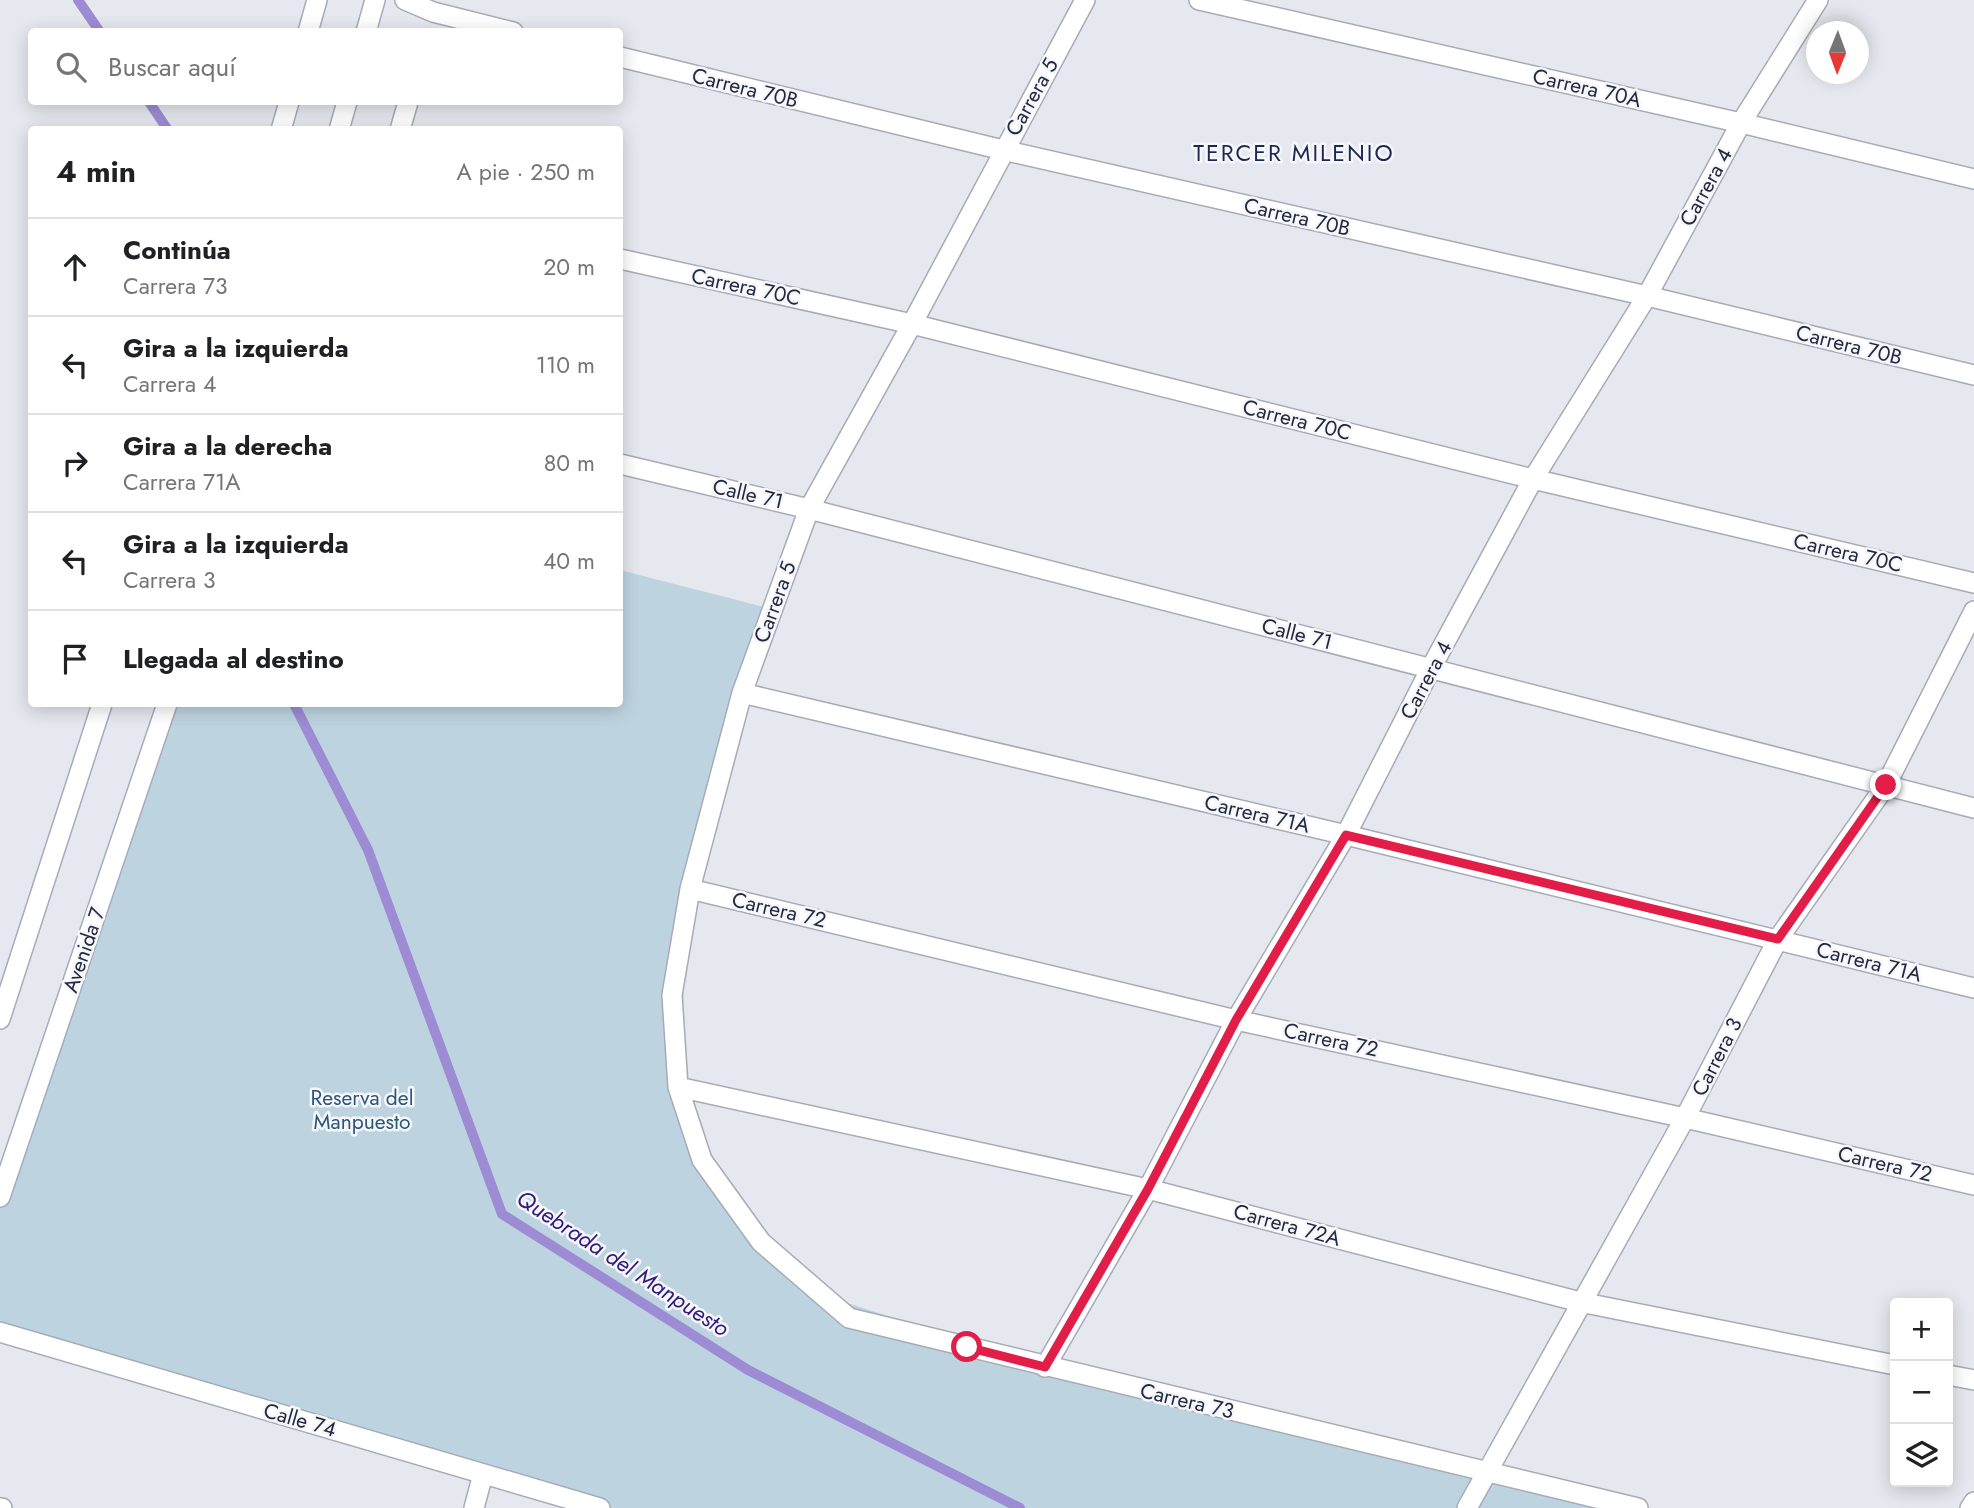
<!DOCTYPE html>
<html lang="es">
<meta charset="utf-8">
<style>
body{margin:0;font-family:Jost,sans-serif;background:#f2f2f2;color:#202124}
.controls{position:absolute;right:21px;bottom:21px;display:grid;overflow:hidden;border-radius:7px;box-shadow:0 4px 18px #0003}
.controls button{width:63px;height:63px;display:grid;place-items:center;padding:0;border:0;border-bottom:2px solid #e0e0e0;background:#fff;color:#202124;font:35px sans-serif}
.compass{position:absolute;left:1806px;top:21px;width:63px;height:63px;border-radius:50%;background:#fff;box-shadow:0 4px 18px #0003;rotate:181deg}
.stop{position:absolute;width:21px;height:21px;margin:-16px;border:5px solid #e11d48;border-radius:50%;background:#fff}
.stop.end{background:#e11d48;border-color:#fff;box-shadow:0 2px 7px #0008}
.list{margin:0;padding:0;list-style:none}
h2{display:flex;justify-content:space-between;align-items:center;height:91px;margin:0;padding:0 28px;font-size:30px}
h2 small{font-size:23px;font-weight:400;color:#757577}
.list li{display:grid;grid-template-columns:46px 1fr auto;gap:21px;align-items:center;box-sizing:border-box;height:98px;padding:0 28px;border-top:2px solid #e0e0e0}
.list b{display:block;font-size:26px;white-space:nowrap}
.list p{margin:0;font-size:23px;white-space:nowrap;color:#757577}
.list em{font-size:23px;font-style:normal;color:#757577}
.icon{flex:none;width:38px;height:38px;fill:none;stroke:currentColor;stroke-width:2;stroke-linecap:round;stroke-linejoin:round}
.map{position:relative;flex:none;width:1974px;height:1508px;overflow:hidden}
.search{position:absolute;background:#fff;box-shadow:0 4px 18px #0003;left:28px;top:28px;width:595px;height:77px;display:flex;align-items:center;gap:18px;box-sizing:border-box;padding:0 24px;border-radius:7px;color:#757577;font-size:26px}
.panel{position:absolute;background:#fff;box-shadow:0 4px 18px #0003;left:28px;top:126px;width:595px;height:581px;border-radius:7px}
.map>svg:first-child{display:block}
</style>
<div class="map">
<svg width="1974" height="1508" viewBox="0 0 1974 1508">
<rect width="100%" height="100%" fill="#e5e8ee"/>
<path fill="#bdd4e0" d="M 620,570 L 772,609 L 690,889 L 678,1087 L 702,1160 L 823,1295 L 1045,1367 L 1638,1508 L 600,1508 L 0,1332 L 0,1197 L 167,704 L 620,704 Z"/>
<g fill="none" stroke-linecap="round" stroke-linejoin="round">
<path stroke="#9d8cd4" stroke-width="10" d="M 78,0 L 100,32
M 149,102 L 168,130
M 294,704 L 368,850 L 502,1214 L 748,1370 L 1020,1508"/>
<g stroke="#a7abb7" stroke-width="22">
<path id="minor" d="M 405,0 L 433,12 L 513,32
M 1085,0 L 912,324 L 809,509 L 742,693 L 690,889 L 672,995 L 678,1087 L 702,1160 L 761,1242 L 849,1318 L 1638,1508
M 1199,0 L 1741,123 L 1974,179
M 620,57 L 1003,150 L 1647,296 L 1974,375
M 400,130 L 408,102
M 620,259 L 912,324 L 1533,479 L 1974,583
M 620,464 L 809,509 L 1974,808
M 742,693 L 1346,835 L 1974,988
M 690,889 L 1236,1020 L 1685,1118 L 1974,1185
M 678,1087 L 1148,1189 L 1580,1302 L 1895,1365
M 0,1332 L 600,1508
M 1045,1367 L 1148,1189 L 1236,1020 L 1346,835 L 1431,668 L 1533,479 L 1647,296 L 1741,123 L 1818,0
M 1948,1375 L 1974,1380
M 0,1508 L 2,1508
M 474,1508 L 483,1474
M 1467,1508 L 1685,1118 L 1778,939 L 1886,785 L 1974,611
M 1970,1508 L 1974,1502"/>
</g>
<g stroke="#a5acbd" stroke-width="22">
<path id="secondary" d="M 308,32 L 317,0
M 366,32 L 375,0
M 281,130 L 289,102
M 339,130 L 347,102
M 0,1019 L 102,704
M 0,1197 L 167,704"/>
</g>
<use href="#minor" stroke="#fff" stroke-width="19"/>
<use href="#secondary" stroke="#fff" stroke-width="19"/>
</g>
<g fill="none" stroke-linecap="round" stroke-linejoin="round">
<path stroke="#e11d48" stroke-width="9" d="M 967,1347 L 1045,1367 L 1148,1189 L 1236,1020 L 1346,835 L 1778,939 L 1886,785"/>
</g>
<g text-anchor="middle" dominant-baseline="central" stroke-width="5" stroke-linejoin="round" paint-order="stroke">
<g font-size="21" fill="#232941" stroke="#f5f7fa">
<text transform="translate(745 88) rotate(14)">Carrera 70B</text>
<text transform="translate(1587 88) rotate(13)">Carrera 70A</text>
<text transform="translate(1032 97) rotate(-61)">Carrera 5</text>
<text transform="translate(1706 187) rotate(-61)">Carrera 4</text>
<text transform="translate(1297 217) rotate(13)">Carrera 70B</text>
<text transform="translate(746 287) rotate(12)">Carrera 70C</text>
<text transform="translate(1849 345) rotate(14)">Carrera 70B</text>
<text transform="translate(1297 420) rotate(14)">Carrera 70C</text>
<text transform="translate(748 494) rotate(13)">Calle 71</text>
<text transform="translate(1848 553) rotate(13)">Carrera 70C</text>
<text transform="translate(775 602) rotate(-70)">Carrera 5</text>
<text transform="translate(1297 634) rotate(14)">Calle 71</text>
<text transform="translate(1426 680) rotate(-62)">Carrera 4</text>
<text transform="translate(1257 814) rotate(13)">Carrera 71A</text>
<text transform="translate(779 910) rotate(13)">Carrera 72</text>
<text transform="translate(84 950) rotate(-71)">Avenida 7</text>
<text transform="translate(1869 962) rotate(14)">Carrera 71A</text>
<text transform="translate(1331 1040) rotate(12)">Carrera 72</text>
<text transform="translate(1717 1057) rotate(-63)">Carrera 3</text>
<text transform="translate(1885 1164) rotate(13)">Carrera 72</text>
<text transform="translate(1287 1225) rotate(15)">Carrera 72A</text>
<text transform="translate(1187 1401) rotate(13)">Carrera 73</text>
<text transform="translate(300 1420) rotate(16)">Calle 74</text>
</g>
<g font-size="21" fill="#2c5579" stroke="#f5f7fa">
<text x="362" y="1098">Reserva del<tspan x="362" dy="24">Manpuesto</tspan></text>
</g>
<g font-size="23" letter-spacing="2" fill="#1e2754" stroke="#f5f7fa">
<text x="1294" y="153">TERCER MILENIO</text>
</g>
<g font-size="23" font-style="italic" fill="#331b7f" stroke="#f5f7fa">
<text transform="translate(623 1263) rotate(33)">Quebrada del Manpuesto</text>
</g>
</g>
</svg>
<div class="controls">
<button>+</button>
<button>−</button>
<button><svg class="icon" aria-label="layers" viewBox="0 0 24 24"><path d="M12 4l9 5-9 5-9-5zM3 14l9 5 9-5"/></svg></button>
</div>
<svg class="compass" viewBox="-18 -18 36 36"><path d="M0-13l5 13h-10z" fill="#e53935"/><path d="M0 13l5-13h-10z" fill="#757577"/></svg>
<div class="stop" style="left:967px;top:1347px"></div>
<div class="stop end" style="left:1886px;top:785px"></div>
<div class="search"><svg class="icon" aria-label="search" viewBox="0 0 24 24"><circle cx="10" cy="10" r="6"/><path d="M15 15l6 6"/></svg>Buscar aquí</div>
<section class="panel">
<h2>4 min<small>A pie · 250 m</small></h2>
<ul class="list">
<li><svg class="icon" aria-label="ahead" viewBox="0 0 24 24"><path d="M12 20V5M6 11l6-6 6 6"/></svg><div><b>Continúa</b><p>Carrera 73</p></div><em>20 m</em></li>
<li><svg class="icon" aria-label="left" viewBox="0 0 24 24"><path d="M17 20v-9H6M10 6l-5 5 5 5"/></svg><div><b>Gira a la izquierda</b><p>Carrera 4</p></div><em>110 m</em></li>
<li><svg class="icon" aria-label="right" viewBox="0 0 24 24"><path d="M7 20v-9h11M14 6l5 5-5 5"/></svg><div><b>Gira a la derecha</b><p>Carrera 71A</p></div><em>80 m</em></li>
<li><svg class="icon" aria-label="left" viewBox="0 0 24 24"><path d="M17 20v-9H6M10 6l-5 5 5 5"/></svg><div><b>Gira a la izquierda</b><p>Carrera 3</p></div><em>40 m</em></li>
<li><svg class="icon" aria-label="arrive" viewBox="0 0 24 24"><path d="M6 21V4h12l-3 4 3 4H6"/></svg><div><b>Llegada al destino</b></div></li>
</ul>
</section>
</div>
